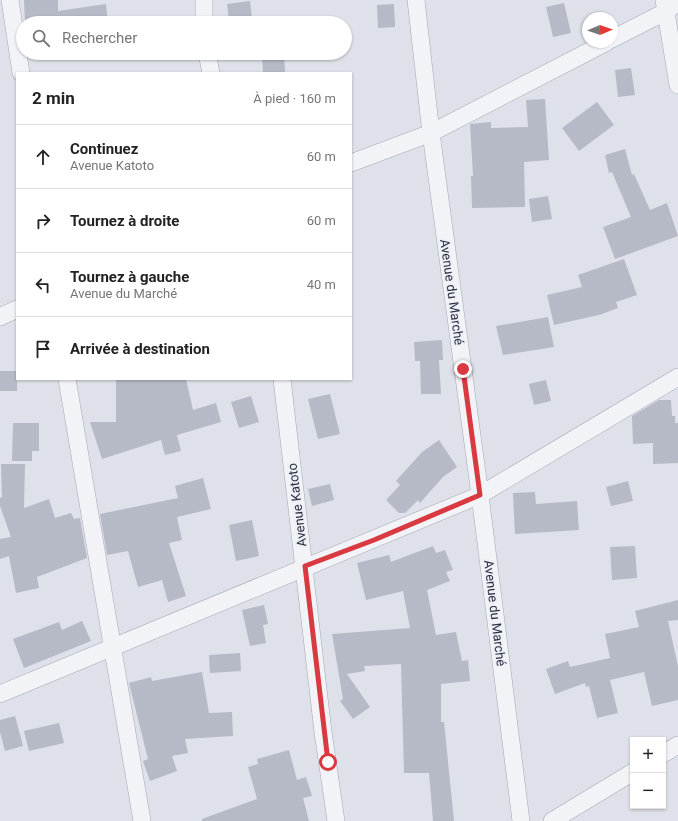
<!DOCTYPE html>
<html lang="fr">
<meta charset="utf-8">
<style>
body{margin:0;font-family:Roboto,sans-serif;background:#f6f6f6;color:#222}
.controls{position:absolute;right:12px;bottom:12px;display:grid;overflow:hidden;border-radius:0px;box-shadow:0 1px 3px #0004}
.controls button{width:36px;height:36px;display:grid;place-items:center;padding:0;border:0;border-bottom:1px solid #e0e0e0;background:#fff;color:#222;font:20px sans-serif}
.compass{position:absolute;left:582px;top:12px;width:36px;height:36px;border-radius:50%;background:#fff;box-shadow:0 1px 3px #0004;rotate:88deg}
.stop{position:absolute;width:12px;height:12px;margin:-9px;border:3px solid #d93940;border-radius:50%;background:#fff}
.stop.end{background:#d93940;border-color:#fff;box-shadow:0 1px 4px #0008}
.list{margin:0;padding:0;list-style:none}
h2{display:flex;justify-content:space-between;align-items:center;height:52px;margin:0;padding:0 16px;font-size:17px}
h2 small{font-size:13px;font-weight:400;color:#767676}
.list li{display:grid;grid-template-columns:26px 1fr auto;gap:12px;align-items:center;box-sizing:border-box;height:64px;padding:0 16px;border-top:1px solid #e0e0e0}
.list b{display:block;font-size:15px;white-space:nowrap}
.list p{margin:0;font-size:13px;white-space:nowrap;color:#767676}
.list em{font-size:13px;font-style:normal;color:#767676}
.icon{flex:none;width:22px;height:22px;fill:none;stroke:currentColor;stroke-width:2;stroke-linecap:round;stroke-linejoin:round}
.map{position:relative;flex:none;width:678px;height:821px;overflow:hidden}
.search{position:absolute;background:#fff;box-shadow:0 1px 3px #0004;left:16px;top:16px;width:336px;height:44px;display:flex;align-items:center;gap:10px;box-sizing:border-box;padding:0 14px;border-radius:22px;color:#767676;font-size:15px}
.panel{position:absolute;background:#fff;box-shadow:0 1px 3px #0004;left:16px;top:72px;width:336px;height:308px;border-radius:0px}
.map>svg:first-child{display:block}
</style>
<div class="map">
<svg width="678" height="821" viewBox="0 0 678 821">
<rect width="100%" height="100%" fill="#dee1e9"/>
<path fill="#b5bac6" d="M 24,0 L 58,0 L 58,11 L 106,4 L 108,23 L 25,23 Z
M 250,1 L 252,19 L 229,21 L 227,4 Z
M 564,3 L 571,33 L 553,37 L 546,7 Z
M 394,4 L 395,27 L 378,28 L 377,5 Z
M 262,53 L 284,53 L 285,73 L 263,73 Z
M 631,68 L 635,95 L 618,97 L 615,70 Z
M 545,99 L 549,160 L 524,162 L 525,207 L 472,208 L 471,176 L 473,176 L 470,124 L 491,122 L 491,128 L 528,127 L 526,100 Z
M 597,102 L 614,125 L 579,151 L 562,128 Z
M 625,149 L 632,175 L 634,174 L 650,210 L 667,203 L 678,236 L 615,259 L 603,227 L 631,217 L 612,172 L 609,173 L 605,155 Z
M 548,196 L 552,219 L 532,222 L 529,199 Z
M 624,259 L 637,295 L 616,302 L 618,308 L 599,315 L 554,325 L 547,295 L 582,287 L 578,275 Z
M 548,317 L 554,347 L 503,355 L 496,326 Z
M 442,340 L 443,360 L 439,360 L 441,394 L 421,394 L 420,361 L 415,361 L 414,342 Z
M 0,371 L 17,371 L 17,391 L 0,391 Z
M 116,379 L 186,379 L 193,410 L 216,403 L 221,422 L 177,435 L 181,451 L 165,455 L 161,440 L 102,459 L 90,422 L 116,422 Z
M 546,380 L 551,401 L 534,405 L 529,384 Z
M 330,394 L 340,434 L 318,439 L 308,399 Z
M 251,396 L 259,422 L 239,428 L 231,402 Z
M 659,400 L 671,400 L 672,416 L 675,416 L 675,423 L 678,423 L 678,463 L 653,464 L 653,443 L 633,444 L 632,416 Z
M 13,423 L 39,423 L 39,451 L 32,451 L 32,461 L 12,461 Z
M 439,440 L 457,467 L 443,477 L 420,503 L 418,500 L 405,513 L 399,513 L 386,500 L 400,485 L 396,481 L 422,452 Z
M 1,464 L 25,464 L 24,508 L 49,499 L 55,518 L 71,513 L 74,519 L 80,518 L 87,558 L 37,577 L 39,588 L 16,593 L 9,556 L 0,559 L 0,539 L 11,537 L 0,506 L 0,498 L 2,497 Z
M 203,478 L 211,509 L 177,517 L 182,540 L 169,543 L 186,596 L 168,602 L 162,580 L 138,587 L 128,551 L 107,555 L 100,514 L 178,498 L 175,486 Z
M 628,481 L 633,501 L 611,506 L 606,487 Z
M 330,484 L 334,500 L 312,506 L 308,489 Z
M 535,492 L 536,504 L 577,501 L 579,530 L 515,534 L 513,493 Z
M 252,520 L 259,556 L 236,561 L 229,525 Z
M 433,546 L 436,553 L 445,550 L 453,570 L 446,572 L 450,581 L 427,590 L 436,635 L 456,632 L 462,661 L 468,660 L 470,681 L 441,684 L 441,722 L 444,722 L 454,821 L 433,821 L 429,773 L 404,773 L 401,664 L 364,666 L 365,671 L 347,674 L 370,707 L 353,719 L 340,701 L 343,699 L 332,634 L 410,628 L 403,591 L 366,600 L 357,563 L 389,555 L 391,562 Z
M 635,546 L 637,578 L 612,580 L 610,547 Z
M 678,600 L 678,620 L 668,621 L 678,666 L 678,700 L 652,706 L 644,672 L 610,680 L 618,713 L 597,718 L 589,686 L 586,687 L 585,683 L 555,694 L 546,669 L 568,661 L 570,667 L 610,658 L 605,634 L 639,627 L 635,611 Z
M 264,605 L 268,624 L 263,625 L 266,643 L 250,646 L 242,610 Z
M 82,621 L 91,641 L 24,668 L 13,639 L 59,622 L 62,630 Z
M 240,653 L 241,671 L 210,673 L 209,655 Z
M 202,672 L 209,713 L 232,712 L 233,736 L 185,739 L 188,753 L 172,756 L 177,771 L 150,781 L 143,761 L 148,759 L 129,683 L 151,677 L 152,681 Z
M 15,716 L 23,746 L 5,751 L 0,732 L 0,720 Z
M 59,723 L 64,743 L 29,751 L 24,731 Z
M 289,750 L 297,780 L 306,777 L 312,796 L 303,798 L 309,821 L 202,821 L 202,819 L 257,799 L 248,767 L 258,764 L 257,759 Z"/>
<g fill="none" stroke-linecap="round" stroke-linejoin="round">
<g stroke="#a3a7b3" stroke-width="18">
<path id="minor" d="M 10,0 L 21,73
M 204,0 L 204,23
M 416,0 L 431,133 L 480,495 L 521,821
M 664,0 L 678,85
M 612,39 L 665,12 L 678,2
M 207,53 L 211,73
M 351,163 L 431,133 L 607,42
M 0,317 L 17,309
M 67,379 L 142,821
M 282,379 L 323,732 L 336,821
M 0,694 L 480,495 L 678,377
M 663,754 L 678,745
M 552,821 L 633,772"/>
</g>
<use href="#minor" stroke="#f1f3f7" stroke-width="17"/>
</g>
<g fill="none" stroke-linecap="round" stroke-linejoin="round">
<path stroke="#d93940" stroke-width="5" d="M 328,762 L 305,566 L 374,540 L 480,495 L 463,369"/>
</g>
<g text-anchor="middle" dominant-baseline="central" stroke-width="4" stroke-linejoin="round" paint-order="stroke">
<g font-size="13" fill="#262d41" stroke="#eef0f6">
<text transform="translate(452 292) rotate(82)">Avenue du Marché</text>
<text transform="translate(297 505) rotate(-97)">Avenue Katoto</text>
<text transform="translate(495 613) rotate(83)">Avenue du Marché</text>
</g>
</g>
</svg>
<div class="controls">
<button>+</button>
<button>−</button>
</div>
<svg class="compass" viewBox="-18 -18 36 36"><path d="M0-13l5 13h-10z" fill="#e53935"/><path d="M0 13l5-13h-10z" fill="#767676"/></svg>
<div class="stop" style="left:328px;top:762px"></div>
<div class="stop end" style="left:463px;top:369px"></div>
<div class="search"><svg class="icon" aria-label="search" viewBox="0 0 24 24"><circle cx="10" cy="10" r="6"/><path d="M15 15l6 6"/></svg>Rechercher</div>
<section class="panel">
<h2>2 min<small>À pied · 160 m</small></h2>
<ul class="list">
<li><svg class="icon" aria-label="ahead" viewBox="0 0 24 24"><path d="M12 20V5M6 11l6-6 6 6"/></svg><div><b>Continuez</b><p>Avenue Katoto</p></div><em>60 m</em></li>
<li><svg class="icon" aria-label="right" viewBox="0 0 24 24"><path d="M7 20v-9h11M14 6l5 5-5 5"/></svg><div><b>Tournez à droite</b></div><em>60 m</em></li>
<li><svg class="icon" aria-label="left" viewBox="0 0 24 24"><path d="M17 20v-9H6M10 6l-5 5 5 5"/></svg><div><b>Tournez à gauche</b><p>Avenue du Marché</p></div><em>40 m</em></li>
<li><svg class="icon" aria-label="arrive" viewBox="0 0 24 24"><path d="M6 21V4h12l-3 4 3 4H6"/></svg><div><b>Arrivée à destination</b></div></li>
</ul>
</section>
</div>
